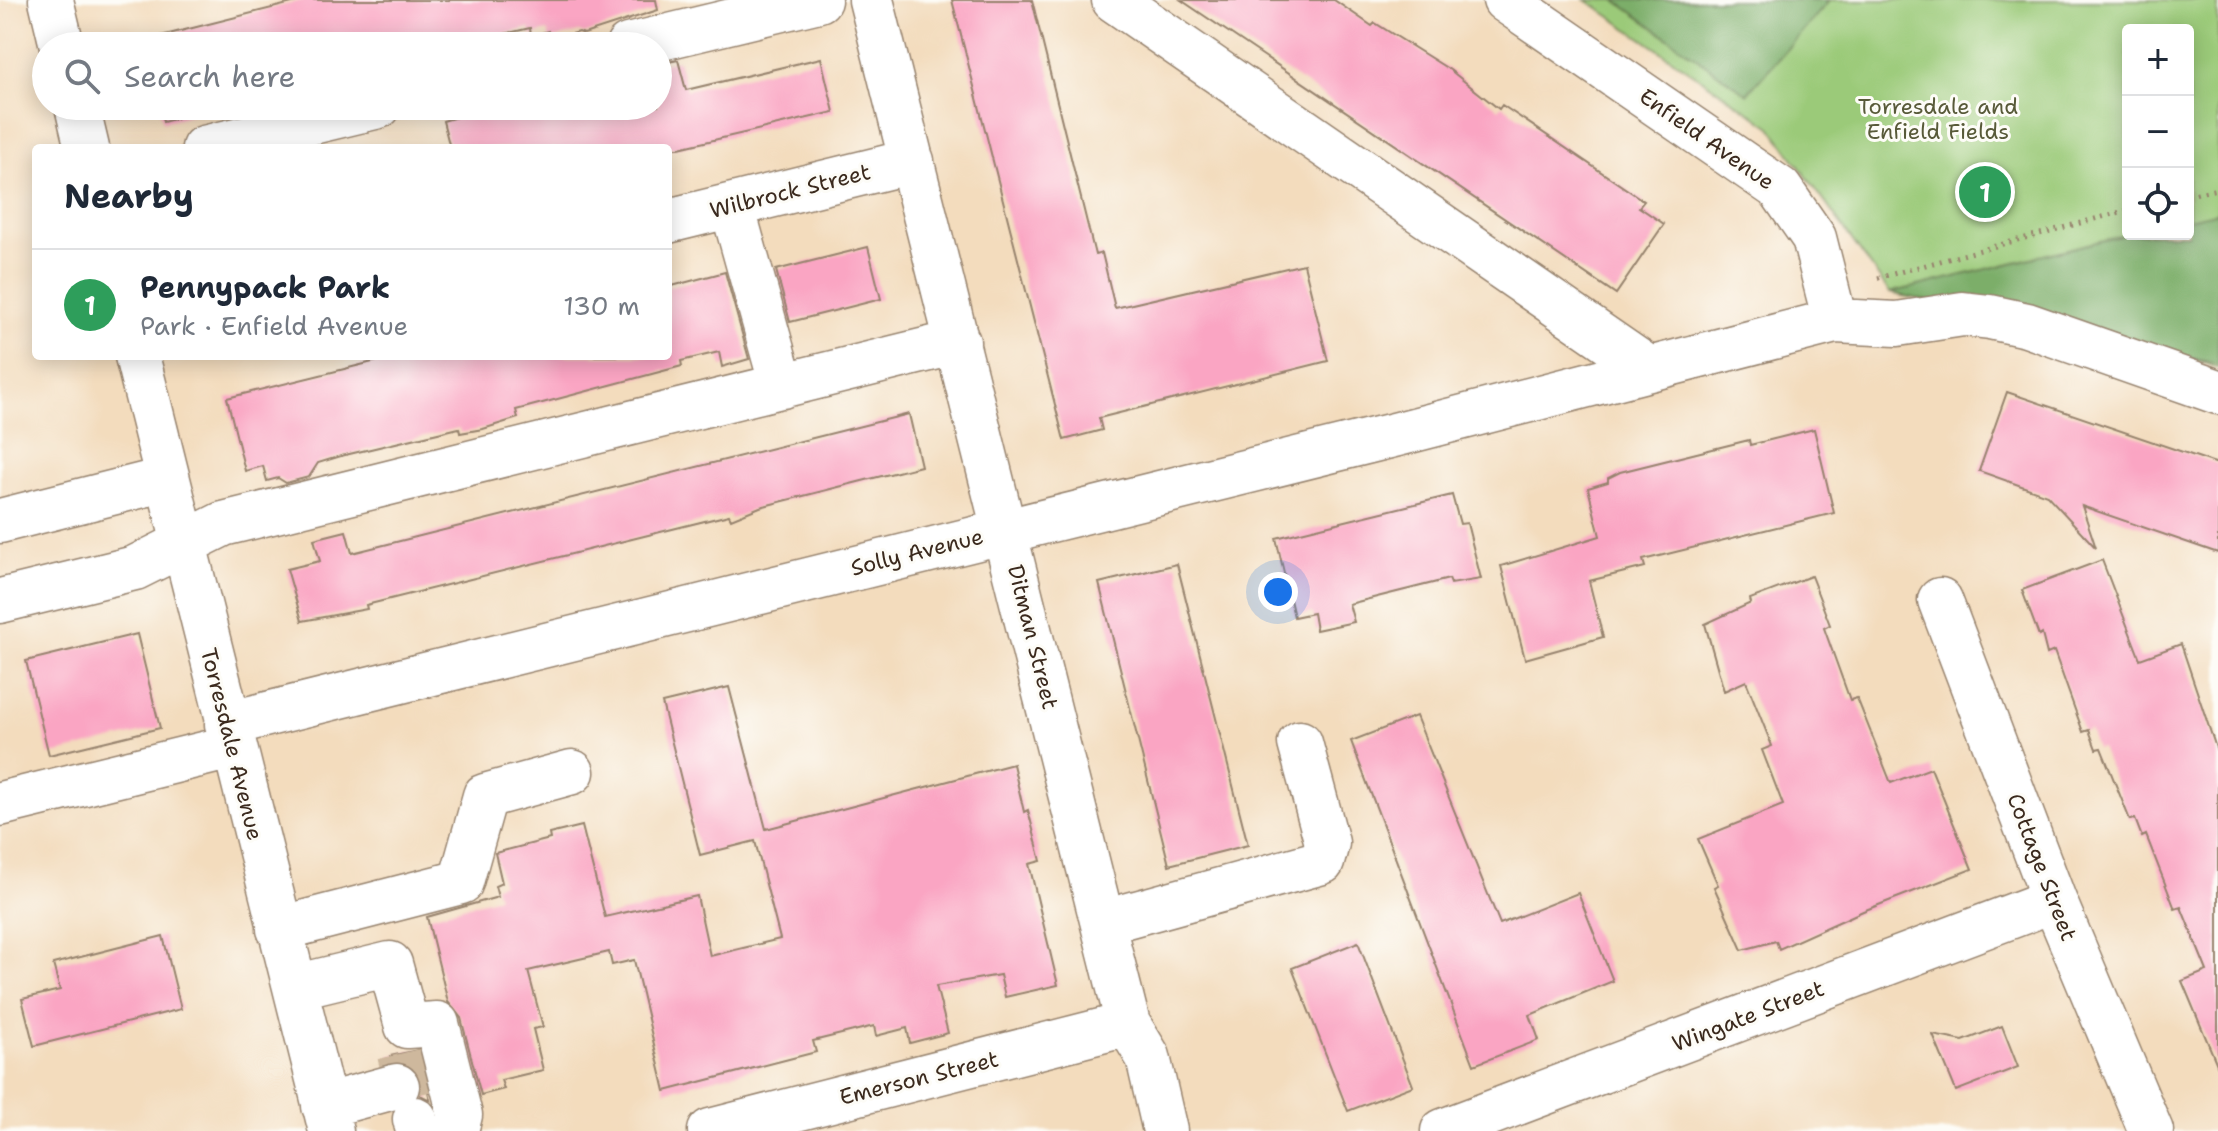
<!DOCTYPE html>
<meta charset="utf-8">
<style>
body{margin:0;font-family:"Shantell Sans",sans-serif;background:#f6f6f7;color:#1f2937}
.controls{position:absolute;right:24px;top:24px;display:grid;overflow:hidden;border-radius:8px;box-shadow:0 4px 20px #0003}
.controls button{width:72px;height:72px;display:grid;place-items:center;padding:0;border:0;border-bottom:2px solid #e0e1e3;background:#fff;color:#1f2937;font:40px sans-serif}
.you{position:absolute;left:1278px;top:592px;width:28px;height:28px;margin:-20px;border:6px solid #fff;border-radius:50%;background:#1a73e8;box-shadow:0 0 0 12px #1a73e833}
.badge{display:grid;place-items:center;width:52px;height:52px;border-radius:50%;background:#1f6fb2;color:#fff;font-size:26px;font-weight:700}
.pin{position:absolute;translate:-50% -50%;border:4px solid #fff;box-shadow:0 2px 8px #0006}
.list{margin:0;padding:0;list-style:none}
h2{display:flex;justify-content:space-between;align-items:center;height:104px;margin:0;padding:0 32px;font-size:34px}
h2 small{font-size:26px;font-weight:400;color:#747a83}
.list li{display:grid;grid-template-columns:52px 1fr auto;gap:24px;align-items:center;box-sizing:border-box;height:112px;padding:0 32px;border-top:2px solid #e0e1e3}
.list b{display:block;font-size:30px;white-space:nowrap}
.list p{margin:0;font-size:26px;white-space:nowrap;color:#747a83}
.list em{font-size:26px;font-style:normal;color:#747a83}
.icon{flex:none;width:44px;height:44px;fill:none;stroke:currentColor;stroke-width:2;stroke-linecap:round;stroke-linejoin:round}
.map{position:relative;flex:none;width:2218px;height:1131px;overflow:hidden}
.search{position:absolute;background:#fff;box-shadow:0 4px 20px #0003;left:32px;top:32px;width:640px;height:88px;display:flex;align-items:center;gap:20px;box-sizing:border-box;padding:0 28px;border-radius:44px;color:#747a83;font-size:30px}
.panel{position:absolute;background:#fff;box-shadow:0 4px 20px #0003;left:32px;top:144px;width:640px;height:216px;border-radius:8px}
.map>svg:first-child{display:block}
</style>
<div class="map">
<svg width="2218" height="1131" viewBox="0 0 2218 1131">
<rect width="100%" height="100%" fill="#fdfcf7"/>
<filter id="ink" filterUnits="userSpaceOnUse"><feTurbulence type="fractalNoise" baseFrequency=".0125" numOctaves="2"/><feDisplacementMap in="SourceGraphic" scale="16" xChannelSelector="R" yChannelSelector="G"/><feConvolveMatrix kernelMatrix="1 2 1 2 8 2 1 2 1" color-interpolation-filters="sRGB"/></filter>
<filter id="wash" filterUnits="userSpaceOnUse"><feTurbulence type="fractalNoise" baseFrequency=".006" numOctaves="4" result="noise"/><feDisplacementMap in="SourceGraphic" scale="32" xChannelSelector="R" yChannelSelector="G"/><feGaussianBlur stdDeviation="1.8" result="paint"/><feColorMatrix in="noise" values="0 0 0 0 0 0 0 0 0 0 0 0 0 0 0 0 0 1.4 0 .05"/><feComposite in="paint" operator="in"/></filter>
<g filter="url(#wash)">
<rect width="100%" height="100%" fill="#f3dcbd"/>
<path fill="#9bca79" stroke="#6b7a4c" stroke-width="2" fill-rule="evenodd" d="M 1586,0 L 2218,0 L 2218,368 L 2036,303 L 1900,290 L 1890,293 L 1771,127 ZM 2128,30 L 2188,30 L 2188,234 L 2128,234 Z"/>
<path fill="#7cae69" stroke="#5c6c44" stroke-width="2" d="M 1615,0 L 1830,0 L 1747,94 Z
M 2218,212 L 2218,364 L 1890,293 L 2128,234 L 2188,234 L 2188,219 Z"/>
<g id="blocks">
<path fill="#faa5c3" d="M 304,0 L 656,0 L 658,10 L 584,34 L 579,32 L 550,40 L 548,31 L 531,36 L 530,28 L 452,46 L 143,46 L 141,41 Z
M 952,0 L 1032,0 L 1095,255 L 1102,253 L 1115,308 L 1304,264 L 1328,361 L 1099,418 L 1102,430 L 1064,440 Z
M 1181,0 L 1334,0 L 1372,26 L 1375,23 L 1450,70 L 1499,109 L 1502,105 L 1644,201 L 1639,207 L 1664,224 L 1616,294 Z
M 821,58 L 834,112 L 679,148 L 450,148 L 443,121 L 494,106 L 658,106 L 658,64 L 678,60 L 686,90 Z
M 159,106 L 207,106 L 208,110 L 163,122 Z
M 868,247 L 881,299 L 790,322 L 776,270 Z
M 725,272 L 749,359 L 722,367 L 719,352 L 681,361 L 682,366 L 516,410 L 518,418 L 483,429 L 460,433 L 459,428 L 341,456 L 318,463 L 309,477 L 286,483 L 278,478 L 267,481 L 263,466 L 245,471 L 227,398 L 397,356 L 668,356 L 668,287 Z
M 2007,392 L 2218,464 L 2218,553 L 2082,506 L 2096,548 L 2047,495 L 1979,471 Z
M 909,414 L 921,466 L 760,507 L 731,519 L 729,515 L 366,605 L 367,609 L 302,621 L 287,569 L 320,561 L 314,539 L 346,531 L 352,553 Z
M 1814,429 L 1834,513 L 1643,560 L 1645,567 L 1589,581 L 1603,637 L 1525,659 L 1501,566 L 1600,536 L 1588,488 L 1608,482 L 1608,478 L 1620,472 L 1749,440 L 1750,445 Z
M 1452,495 L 1460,524 L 1467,523 L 1481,579 L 1451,584 L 1449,579 L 1349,604 L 1354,622 L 1316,630 L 1313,613 L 1294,617 L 1276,538 Z
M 2102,560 L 2140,659 L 2181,644 L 2218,754 L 2218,1067 L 2182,981 L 2207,971 L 2181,907 L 2175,909 L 2146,835 L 2142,837 L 2135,819 L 2130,820 L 2101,748 L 2096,749 L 2089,730 L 2083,732 L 2054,651 L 2047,654 L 2042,634 L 2039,636 L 2022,590 Z
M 1177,564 L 1248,845 L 1169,865 L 1099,583 Z
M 1811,576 L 1830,625 L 1824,628 L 1850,700 L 1857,698 L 1891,783 L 1931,768 L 1972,869 L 1863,911 L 1779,949 L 1776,941 L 1742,950 L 1714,887 L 1718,885 L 1698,839 L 1783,805 L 1762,750 L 1772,746 L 1746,681 L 1724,691 L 1705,624 L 1751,603 L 1750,599 Z
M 137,634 L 160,728 L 49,755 L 26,661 Z
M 729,687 L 766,829 L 1013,764 L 1024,812 L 1028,810 L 1041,861 L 1029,864 L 1058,985 L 1005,997 L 1000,975 L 936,986 L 948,1033 L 910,1043 L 907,1028 L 876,1036 L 874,1026 L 813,1041 L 816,1052 L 665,1091 L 634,960 L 612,965 L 609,952 L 528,971 L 543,1027 L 533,1029 L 543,1070 L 501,1080 L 504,1089 L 481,1095 L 461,1018 L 448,1002 L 427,917 L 498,897 L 495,886 L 502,883 L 495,853 L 550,839 L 549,834 L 582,826 L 605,917 L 697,896 L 710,956 L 780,939 L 755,841 L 700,855 L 662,703 Z
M 1416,716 L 1500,924 L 1578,893 L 1613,981 L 1530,1015 L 1539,1040 L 1474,1065 L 1351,741 Z
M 163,936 L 181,1009 L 34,1046 L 22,999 L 60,990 L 53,964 Z
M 1358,942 L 1413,1086 L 1348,1111 L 1292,968 Z
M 2002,1026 L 2018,1067 L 1956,1091 L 1933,1035 L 1963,1041 Z
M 418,1050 L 430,1100 L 420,1095 L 421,1080 L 415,1069 L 404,1062 L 392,1062 L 390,1056 Z"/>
</g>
</g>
<g filter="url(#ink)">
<use href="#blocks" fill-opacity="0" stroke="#97836e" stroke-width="2"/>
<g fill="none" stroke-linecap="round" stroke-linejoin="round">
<path stroke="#ceb89d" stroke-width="44" stroke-dasharray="44 22" stroke-linecap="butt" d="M 399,1054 L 415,1119"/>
<g stroke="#97836e" stroke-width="47">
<path id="minor" d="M 51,0 L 62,46
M 871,0 L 1128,1024 L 1148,1057 L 1165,1131
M 1114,0 L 1648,368
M 1505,0 L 1780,189 L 1814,238 L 1835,321
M 628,46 L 819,0
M 77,106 L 87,148
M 204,148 L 379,106
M 732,206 L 782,386
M 668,221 L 912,161
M 137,356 L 331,1131
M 0,521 L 167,479
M 1940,600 L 2054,900 L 2151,1131
M 0,601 L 135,568 L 223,524 L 958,342
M 227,724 L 1398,434 L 1835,321 L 1897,324 L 1963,314 L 1990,317 L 2027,325 L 2218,392
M 0,804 L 232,747
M 1104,922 L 1322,862 L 1327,843 L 1300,743
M 279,929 L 461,882 L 485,796 L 572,772
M 295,987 L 390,964 L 407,1026 L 437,1024 L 460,1115 L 456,1131
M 324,1106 L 397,1086
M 415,1119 L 418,1131
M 710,1131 L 1128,1024
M 1443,1131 L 2054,900"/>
</g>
<path stroke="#97836e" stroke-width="5" stroke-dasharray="2 6" stroke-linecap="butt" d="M 2188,195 L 2218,189
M 1878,278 L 2128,210"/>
<use href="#minor" stroke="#fff" stroke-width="44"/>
</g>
</g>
<g text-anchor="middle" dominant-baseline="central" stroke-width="6" stroke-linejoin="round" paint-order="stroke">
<g font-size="22" fill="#585a39" stroke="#fdfcf7">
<text x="1938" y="106">Torresdale and<tspan x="1938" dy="25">Enfield Fields</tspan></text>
</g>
<g font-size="22" fill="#3b2a1e" stroke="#fdfcf7">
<text transform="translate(1707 139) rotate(35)">Enfield Avenue</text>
<text transform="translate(790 191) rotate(-14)">Wilbrock Street</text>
<text transform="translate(917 552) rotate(-14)">Solly Avenue</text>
<text transform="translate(1033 637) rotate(76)">Ditman Street</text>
<text transform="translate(232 744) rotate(76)">Torresdale Avenue</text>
<text transform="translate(2042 867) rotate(69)">Cottage Street</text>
<text transform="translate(1748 1016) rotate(-21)">Wingate Street</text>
<text transform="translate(919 1078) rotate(-14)">Emerson Street</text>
</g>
</g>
</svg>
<div class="controls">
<button>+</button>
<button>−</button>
<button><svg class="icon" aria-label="locate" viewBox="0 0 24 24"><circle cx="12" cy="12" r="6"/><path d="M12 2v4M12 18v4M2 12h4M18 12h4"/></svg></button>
</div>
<div class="you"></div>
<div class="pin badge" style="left:1985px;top:192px;background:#2e9e5b">1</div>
<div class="search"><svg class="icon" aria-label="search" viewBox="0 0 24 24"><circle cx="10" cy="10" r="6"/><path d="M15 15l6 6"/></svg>Search here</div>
<section class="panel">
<h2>Nearby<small></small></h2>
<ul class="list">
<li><span class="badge" style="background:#2e9e5b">1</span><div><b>Pennypack Park</b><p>Park · Enfield Avenue</p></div><em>130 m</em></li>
</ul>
</section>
</div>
